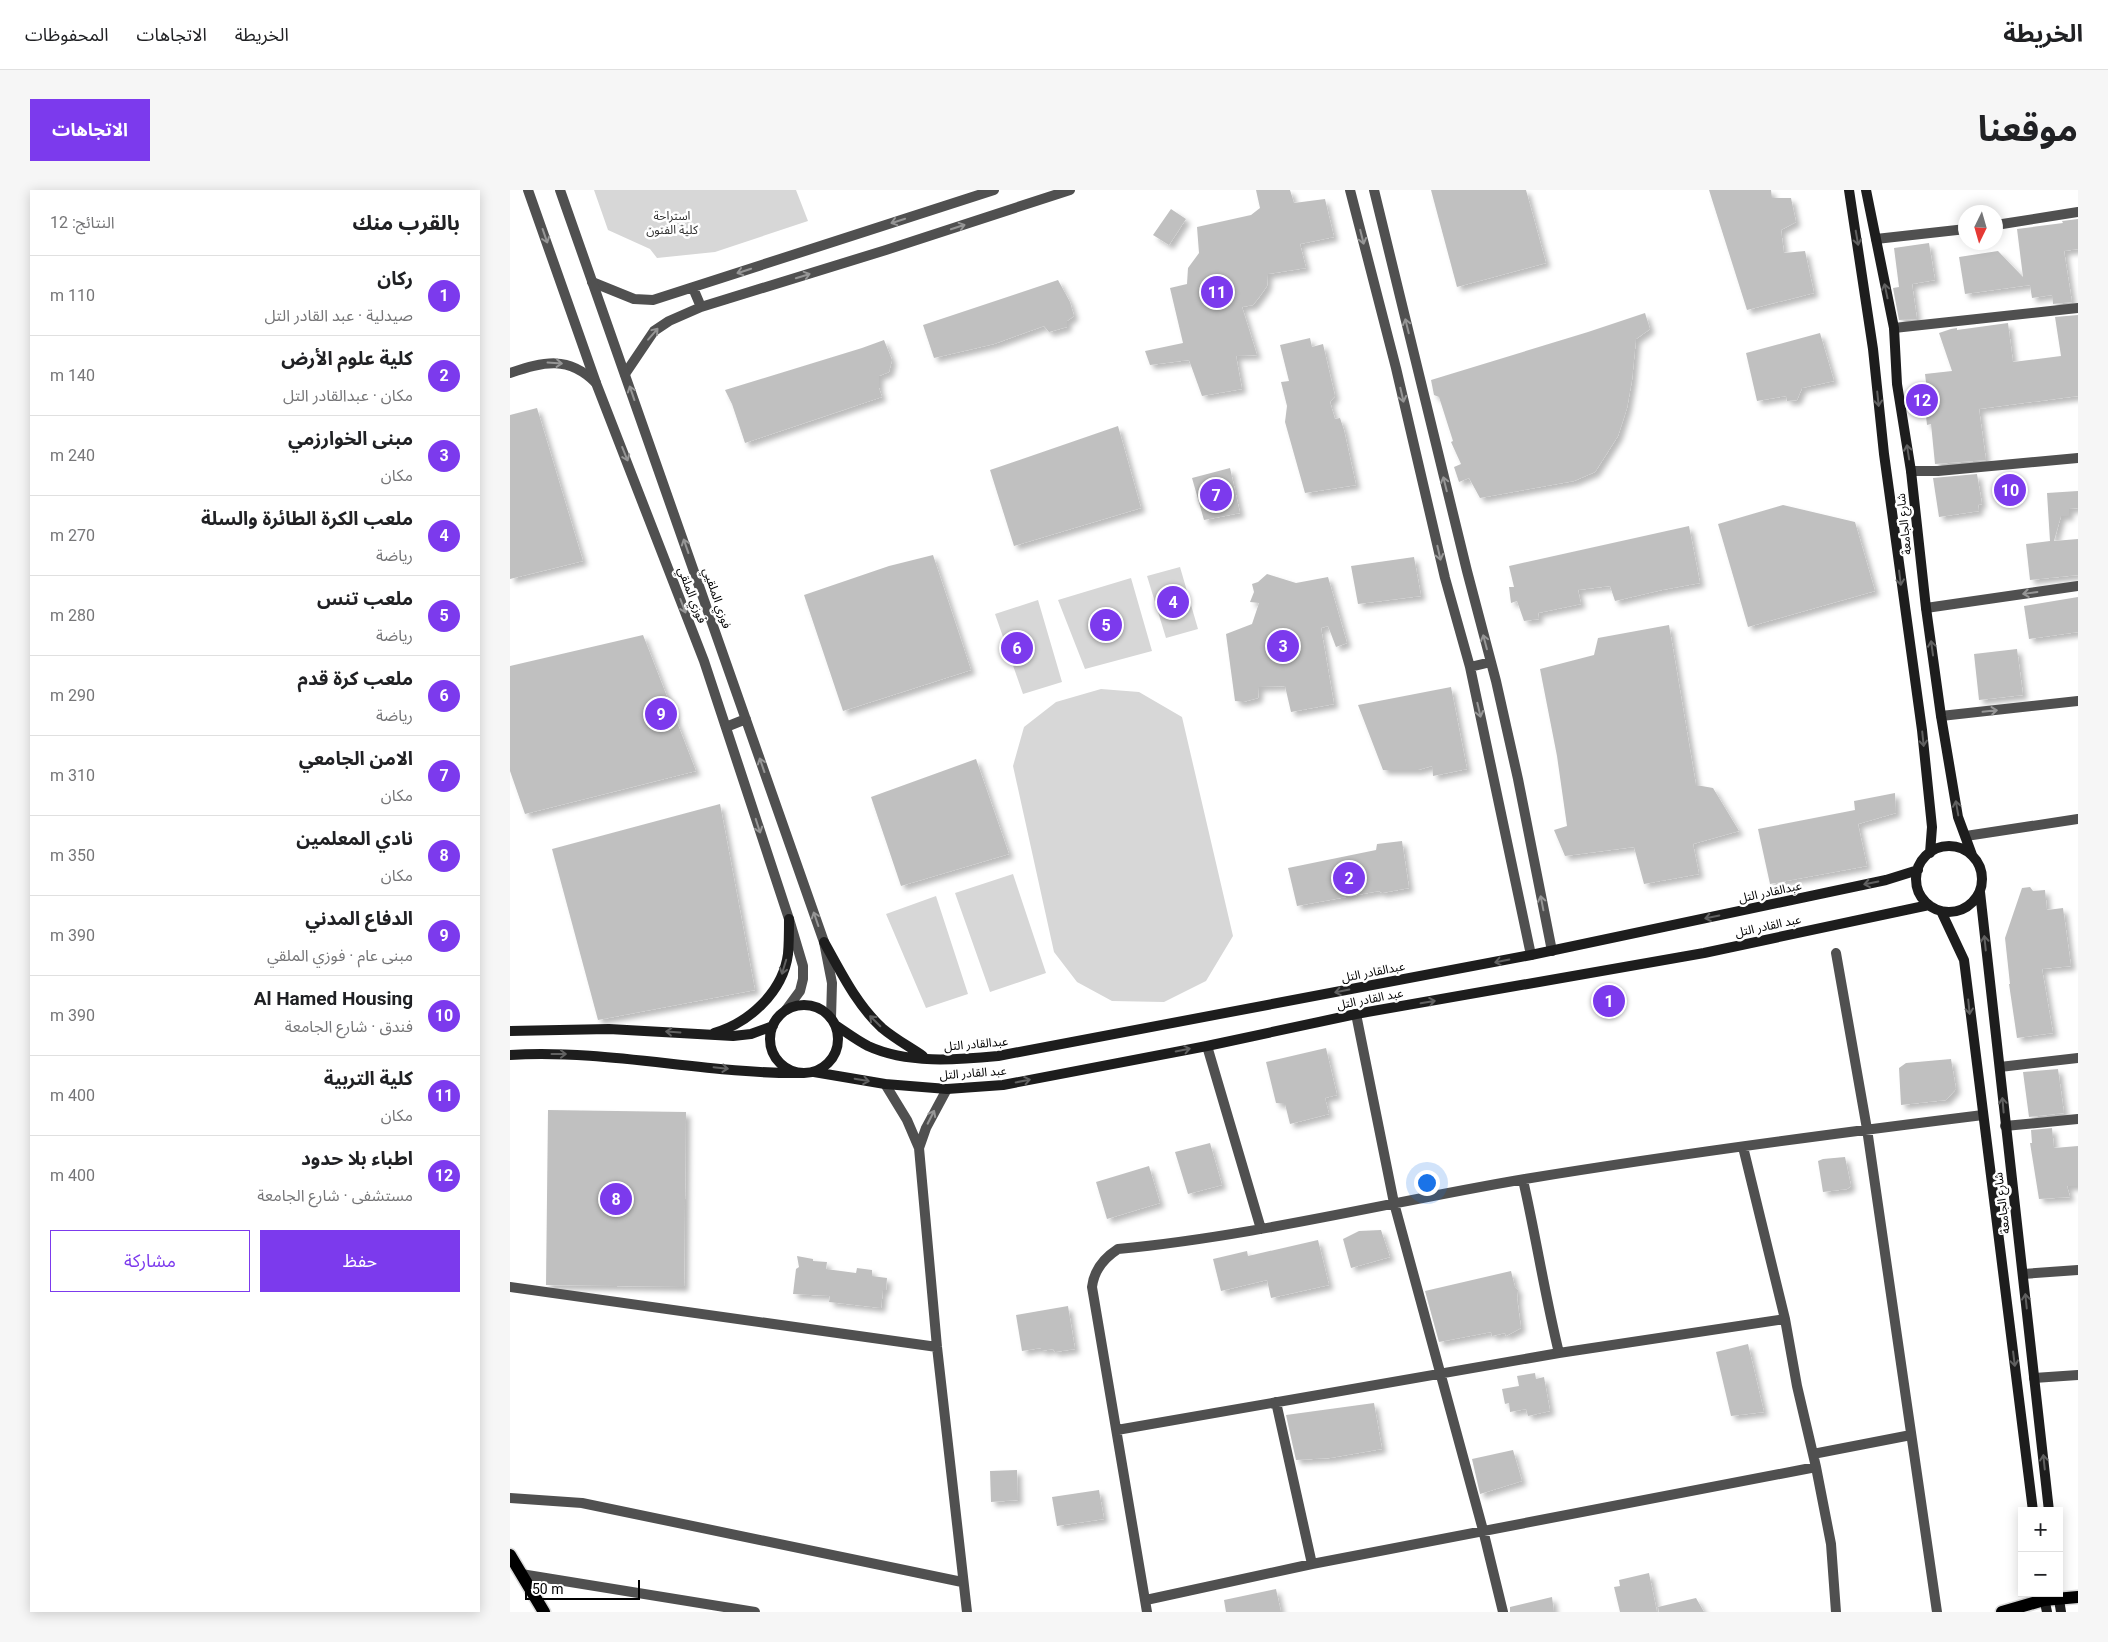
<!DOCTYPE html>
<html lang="ar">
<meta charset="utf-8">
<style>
body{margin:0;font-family:Roboto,"Noto Sans Arabic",sans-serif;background:#f6f6f6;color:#202124;direction:rtl}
.controls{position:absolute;right:15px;bottom:15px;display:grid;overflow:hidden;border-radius:0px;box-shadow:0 2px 12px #0003}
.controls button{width:45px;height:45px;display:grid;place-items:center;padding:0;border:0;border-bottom:1px solid #e0e0e0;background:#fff;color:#202124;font:25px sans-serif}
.compass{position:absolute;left:1448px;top:15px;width:45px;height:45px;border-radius:50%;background:#fff;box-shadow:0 2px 12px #0003;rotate:185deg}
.scale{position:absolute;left:15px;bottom:12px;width:115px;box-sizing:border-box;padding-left:5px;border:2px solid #000;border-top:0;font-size:14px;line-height:18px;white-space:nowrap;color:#000;-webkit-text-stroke:4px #fff;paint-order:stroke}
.you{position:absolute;left:916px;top:992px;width:18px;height:18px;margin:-12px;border:4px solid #fff;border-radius:50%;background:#1a73e8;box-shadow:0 0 0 8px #1a73e833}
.badge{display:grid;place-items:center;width:32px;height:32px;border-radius:50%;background:#7c3aed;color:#fff;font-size:16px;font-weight:700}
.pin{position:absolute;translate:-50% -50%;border:2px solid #fff;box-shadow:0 1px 5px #0006}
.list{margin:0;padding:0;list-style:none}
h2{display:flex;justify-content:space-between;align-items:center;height:65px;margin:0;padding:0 20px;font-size:21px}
h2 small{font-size:16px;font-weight:400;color:#757577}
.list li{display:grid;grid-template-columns:32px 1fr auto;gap:15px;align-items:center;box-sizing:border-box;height:80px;padding:0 20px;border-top:1px solid #e0e0e0}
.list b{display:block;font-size:19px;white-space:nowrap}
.list p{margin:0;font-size:16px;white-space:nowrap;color:#757577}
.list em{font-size:16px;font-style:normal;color:#757577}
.actions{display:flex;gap:10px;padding:15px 20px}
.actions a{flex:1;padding:11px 0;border:1px solid #7c3aed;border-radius:0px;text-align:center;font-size:18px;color:#7c3aed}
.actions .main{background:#7c3aed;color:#fff}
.map{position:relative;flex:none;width:1568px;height:1422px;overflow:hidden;direction:ltr;border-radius:0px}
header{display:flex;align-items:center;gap:30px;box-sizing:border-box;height:70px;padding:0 25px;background:#fff;border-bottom:1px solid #e0e0e0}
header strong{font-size:24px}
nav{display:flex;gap:28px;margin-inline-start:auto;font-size:18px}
.intro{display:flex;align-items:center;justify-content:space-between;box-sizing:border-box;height:120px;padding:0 30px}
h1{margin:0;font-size:35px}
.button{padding:12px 22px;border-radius:0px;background:#7c3aed;color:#fff;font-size:18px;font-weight:700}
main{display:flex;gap:30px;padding:0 30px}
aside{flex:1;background:#fff;border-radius:0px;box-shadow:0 2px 12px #0003}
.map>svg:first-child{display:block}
</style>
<header>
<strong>الخريطة</strong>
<nav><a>الخريطة</a><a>الاتجاهات</a><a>المحفوظات</a></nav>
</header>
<div class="intro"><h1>موقعنا</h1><a class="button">الاتجاهات</a></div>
<main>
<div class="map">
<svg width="1568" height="1422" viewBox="0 0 1568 1422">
<defs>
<filter id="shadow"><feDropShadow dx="4.5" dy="4.5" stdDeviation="2.5" flood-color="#0004"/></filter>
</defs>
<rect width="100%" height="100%" fill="#fff"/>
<path fill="#d7d7d7" d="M 84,0 L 286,0 L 298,31 L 205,62 L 147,68 L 140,59 L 98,40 Z
M 670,377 L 688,439 L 656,448 L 637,386 Z
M 621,388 L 642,461 L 575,479 L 548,410 Z
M 528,410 L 552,492 L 513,504 L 485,424 Z
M 591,499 L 629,502 L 672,527 L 723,746 L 696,791 L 654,812 L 602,811 L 567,792 L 544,762 L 503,576 L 514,537 L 546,512 Z
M 503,684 L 536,783 L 480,802 L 445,703 Z
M 426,706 L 458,804 L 416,818 L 376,724 Z"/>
<path fill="#c0c0c0" filter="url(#shadow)" d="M 746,0 L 780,0 L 784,13 L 815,9 L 824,47 L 790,54 L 796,78 L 758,84 L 757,96 L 750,106 L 743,115 L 732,117 L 747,165 L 726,166 L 732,199 L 692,206 L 679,170 L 640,175 L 635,161 L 673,153 L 660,98 L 677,94 L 678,78 L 689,63 L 687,37 L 741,25 L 750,18 Z
M 921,0 L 1016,0 L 1036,73 L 947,97 Z
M 1199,0 L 1261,0 L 1262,8 L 1281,8 L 1286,32 L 1271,40 L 1274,63 L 1295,61 L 1304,103 L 1237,120 Z
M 661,19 L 676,29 L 659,55 L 643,45 Z
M 1568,29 L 1568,59 L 1554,61 L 1562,112 L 1543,114 L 1542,105 L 1522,108 L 1520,95 L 1455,104 L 1449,67 L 1488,61 L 1513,87 L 1507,39 L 1553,33 L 1552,31 Z
M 1419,53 L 1425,90 L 1402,94 L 1407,129 L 1389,130 L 1383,98 L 1389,97 L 1384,58 Z
M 548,90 L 560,112 L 564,126 L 557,131 L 557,137 L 539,142 L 534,136 L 484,154 L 424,168 L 413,135 Z
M 1135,123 L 1140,139 L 1126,149 L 1122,190 L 1117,218 L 1108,246 L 1085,282 L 1064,291 L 970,308 L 959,288 L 949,292 L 944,277 L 951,274 L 941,252 L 943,251 L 929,207 L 924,205 L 921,190 L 1078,142 Z
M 1568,125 L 1568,206 L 1469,219 L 1476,270 L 1425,274 L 1421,234 L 1417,235 L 1415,217 L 1419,217 L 1415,184 L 1442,181 L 1429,143 L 1441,139 L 1447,138 L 1447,140 L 1498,133 L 1503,172 L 1551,166 L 1545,127 Z
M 1310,143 L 1324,191 L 1292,198 L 1287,210 L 1277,211 L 1276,206 L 1247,211 L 1236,163 Z
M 800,148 L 802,157 L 813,154 L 825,206 L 820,212 L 825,229 L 830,228 L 834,240 L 846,295 L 795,303 L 775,232 L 777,216 L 771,192 L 779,191 L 770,155 Z
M 374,150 L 382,170 L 379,182 L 369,186 L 369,198 L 372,207 L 235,253 L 222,214 L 215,200 L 352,158 Z
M 27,218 L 73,371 L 0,389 L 0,225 Z
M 608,236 L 631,318 L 504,356 L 480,280 Z
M 720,278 L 730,323 L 694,330 L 682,288 Z
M 1467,284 L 1472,314 L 1468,315 L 1469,321 L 1429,327 L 1423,288 Z
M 1568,301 L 1568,318 L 1559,319 L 1559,326 L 1551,326 L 1544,351 L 1568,349 L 1568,385 L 1520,390 L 1516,354 L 1540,351 L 1537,303 Z
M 1273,315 L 1345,332 L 1365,401 L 1238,437 L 1208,334 Z
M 1179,336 L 1190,393 L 1152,400 L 1105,411 L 1100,396 L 1068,400 L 1071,414 L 1028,423 L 1029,429 L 1014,431 L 1007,411 L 1001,413 L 999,397 L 1004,397 L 999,376 Z
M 423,365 L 461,480 L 333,521 L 294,405 L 379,376 Z
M 904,367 L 911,406 L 848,414 L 841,376 Z
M 757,384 L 786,393 L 818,387 L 837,453 L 826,457 L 818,436 L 811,438 L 824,514 L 781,522 L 775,496 L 749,497 L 748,508 L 733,512 L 725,511 L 716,444 L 742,434 L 749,413 L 740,412 L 744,402 L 742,394 L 748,392 Z
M 1568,407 L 1568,442 L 1519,449 L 1514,416 Z
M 1159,435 L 1186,595 L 1203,598 L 1229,641 L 1183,654 L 1189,684 L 1134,694 L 1124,657 L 1055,666 L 1044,640 L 1057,636 L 1047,566 L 1030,479 L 1084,465 L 1088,448 Z
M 133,445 L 186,581 L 15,624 L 0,581 L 0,476 Z
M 1507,459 L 1513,505 L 1469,510 L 1464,464 Z
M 941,497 L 957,579 L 923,586 L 922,576 L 908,580 L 873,580 L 848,515 Z
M 466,569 L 499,664 L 391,696 L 361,607 Z
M 1385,603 L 1386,623 L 1348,634 L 1357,676 L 1260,694 L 1248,639 L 1345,620 L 1344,611 Z
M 210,614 L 245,800 L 88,830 L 42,659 Z
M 892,651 L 899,698 L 872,703 L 869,701 L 787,716 L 778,678 L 866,660 L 867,654 Z
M 1520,697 L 1523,701 L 1535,700 L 1537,720 L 1553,718 L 1561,776 L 1532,779 L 1543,843 L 1507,848 L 1499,794 L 1500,794 L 1495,748 L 1512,698 Z
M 816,858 L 827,905 L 815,908 L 819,924 L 780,934 L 775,914 L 766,913 L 756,872 Z
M 1441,869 L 1446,899 L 1436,910 L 1391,915 L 1389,878 L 1396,873 Z
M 1548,879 L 1554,923 L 1519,927 L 1513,882 Z
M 38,920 L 176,922 L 174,1097 L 36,1095 Z
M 1542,938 L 1544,958 L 1568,956 L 1568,996 L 1557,996 L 1560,1007 L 1529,1009 L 1520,953 L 1522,953 L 1521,940 Z
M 700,953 L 712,995 L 678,1004 L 665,962 Z
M 1335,967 L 1341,996 L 1337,999 L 1313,1002 L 1308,971 L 1313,969 Z
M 639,976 L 650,1013 L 597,1029 L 586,992 Z
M 871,1040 L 880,1067 L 841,1078 L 833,1049 L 849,1041 Z
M 808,1050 L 819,1095 L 761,1108 L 757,1090 L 711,1101 L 703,1069 L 737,1061 L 738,1066 Z
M 287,1066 L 303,1069 L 303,1071 L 317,1072 L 316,1079 L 346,1083 L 347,1078 L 362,1080 L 362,1086 L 377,1088 L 376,1100 L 373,1100 L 371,1118 L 319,1112 L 320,1106 L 283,1104 L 286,1079 L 289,1077 Z
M 1001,1081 L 1005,1097 L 1008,1100 L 1007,1108 L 1011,1138 L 996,1146 L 995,1143 L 982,1146 L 981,1142 L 929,1152 L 915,1101 Z
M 558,1116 L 565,1159 L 545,1162 L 543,1159 L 531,1161 L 531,1158 L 512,1161 L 506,1125 Z
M 1238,1154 L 1254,1222 L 1221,1226 L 1206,1162 Z
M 1025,1183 L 1026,1189 L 1034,1187 L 1040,1221 L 1018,1226 L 1016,1219 L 1000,1222 L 999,1213 L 995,1214 L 992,1199 L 1009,1196 L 1007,1186 Z
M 864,1213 L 872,1259 L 820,1268 L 786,1270 L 776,1225 Z
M 1003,1260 L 1012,1291 L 970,1304 L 962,1269 Z
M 507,1280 L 508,1310 L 481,1312 L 480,1281 Z
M 589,1300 L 594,1329 L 547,1336 L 542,1307 Z
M 1139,1383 L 1147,1422 L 1110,1422 L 1104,1397 L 1110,1396 L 1109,1390 Z
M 766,1399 L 771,1422 L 716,1422 L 714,1410 Z
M 1042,1407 L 1044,1422 L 1000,1422 L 1000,1417 Z
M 1186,1408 L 1194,1422 L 1149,1422 L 1148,1417 Z"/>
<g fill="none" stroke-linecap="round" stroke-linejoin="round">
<g stroke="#dbdbdb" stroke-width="15">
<path id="primary" d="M 0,1365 L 34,1422
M 1492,1422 L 1534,1410 L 1568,1407"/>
</g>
<path stroke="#505050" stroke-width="10" d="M 840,0 L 886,178 L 935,388 L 960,477 L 1021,765
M 864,0 L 957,381 L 986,491 L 1008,589 L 1042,761
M 1486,35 L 1568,22
M 1366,49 L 1456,39
M 82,92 L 124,109 L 143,110 L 484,0
M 183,98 L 191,117
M 1384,138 L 1568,118
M 0,183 C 34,172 58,165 86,193
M 115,184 L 144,141 L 159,131 L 191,117 L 376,60 L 560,0
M 1401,281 L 1428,281 L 1568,268
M 1416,418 L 1568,396
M 960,477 L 981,472
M 1431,526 L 1568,511
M 1456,646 L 1568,629
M 1326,763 L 1357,939 L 1427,1422
M 846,824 L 884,1013 L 973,1340 L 993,1422
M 697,856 L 751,1039
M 1490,877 L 1568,868
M 375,894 L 397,930 L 409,958 L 427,1157 L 457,1422
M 1495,936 L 1568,929
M 1233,957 L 1275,1129 L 1287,1196 L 1306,1277 L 1321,1354 L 1326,1422
M 409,958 L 416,938 L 437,899
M 1013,990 C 1026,1047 1035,1106 1049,1163
M 1513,1084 L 1568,1080
M 0,1097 L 427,1157
M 1524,1188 L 1568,1185
M 766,1212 L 802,1374
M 607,1240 L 1049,1163 L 1275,1129
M 1303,1264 L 1401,1245
M 0,1308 L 72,1313 L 452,1392
M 11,1384 L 245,1422
M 636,1410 L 802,1374 L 1306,1277
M 637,1422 L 582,1097 C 584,1080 594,1068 608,1059 C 745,1046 879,1012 1015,989 C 1167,964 1320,944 1473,925"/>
<path stroke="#505050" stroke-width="10" d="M 18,0 L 86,193 L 194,471 L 279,729 L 293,776 L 293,789 L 290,801 L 276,820
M 50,0 L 314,752 L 322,793 L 321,828
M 216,537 L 236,529"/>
<path stroke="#1d1d1d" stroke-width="10" d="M 1339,0 L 1363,159 L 1374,264 L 1412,540 L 1422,637 L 1420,663
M 1356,0 L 1384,138 L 1387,194 L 1401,281 L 1416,418 L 1431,526 L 1448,627 L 1462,665
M1406 689a33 33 0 1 1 66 0a33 33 0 1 1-66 0Z
M 1470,702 L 1539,1321
M 1431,721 L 1454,770 L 1523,1321
M 314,752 C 331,782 346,814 372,838 C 385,849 400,857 413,866
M260 849a34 34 0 1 1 68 0a34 34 0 1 1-68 0Z
M 325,835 C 336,842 346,850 358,856 C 397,874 446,870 488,866 L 1021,765 L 1376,690 L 1408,680
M 0,841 L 99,839 L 223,846 L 241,844 L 263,836
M 204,843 C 239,833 273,802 278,764 C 279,753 279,741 279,729
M 0,865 C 98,859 194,884 291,883
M 304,882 L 375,894 L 437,899 L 493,895 L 697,856 L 846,824 L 1194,763 L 1419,715
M 1533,1403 L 1537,1422
M 1548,1403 L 1551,1422"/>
<use href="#primary" stroke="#000" stroke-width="12"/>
</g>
<defs><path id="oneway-shaft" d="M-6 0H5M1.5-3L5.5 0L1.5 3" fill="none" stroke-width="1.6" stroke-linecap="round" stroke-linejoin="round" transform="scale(1.25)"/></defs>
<g stroke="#969696">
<use href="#oneway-shaft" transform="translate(388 31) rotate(162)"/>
<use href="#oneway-shaft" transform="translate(448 37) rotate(-18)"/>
<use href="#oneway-shaft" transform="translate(35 46) rotate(71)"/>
<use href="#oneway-shaft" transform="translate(852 47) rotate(76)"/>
<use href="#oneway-shaft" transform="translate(234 81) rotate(162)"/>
<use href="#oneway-shaft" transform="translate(293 86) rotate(-17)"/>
<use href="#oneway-shaft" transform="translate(897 136) rotate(-104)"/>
<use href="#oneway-shaft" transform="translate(143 144) rotate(-49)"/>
<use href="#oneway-shaft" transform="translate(45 173) rotate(4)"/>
<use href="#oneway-shaft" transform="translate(122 203) rotate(-109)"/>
<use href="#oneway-shaft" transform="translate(892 205) rotate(77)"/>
<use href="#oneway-shaft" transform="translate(115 264) rotate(68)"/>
<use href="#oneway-shaft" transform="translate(935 294) rotate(-104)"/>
<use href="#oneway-shaft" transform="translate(176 356) rotate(-109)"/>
<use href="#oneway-shaft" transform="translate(929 363) rotate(77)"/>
<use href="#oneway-shaft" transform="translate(1520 403) rotate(172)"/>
<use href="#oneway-shaft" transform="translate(173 416) rotate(69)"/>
<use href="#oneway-shaft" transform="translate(975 452) rotate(-105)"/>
<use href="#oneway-shaft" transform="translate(969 520) rotate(77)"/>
<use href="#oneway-shaft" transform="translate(1480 521) rotate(-6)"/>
<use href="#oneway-shaft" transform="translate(252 575) rotate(-109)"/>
<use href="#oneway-shaft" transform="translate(248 636) rotate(72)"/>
<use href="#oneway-shaft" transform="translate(1032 713) rotate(-101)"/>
<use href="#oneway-shaft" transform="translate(306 729) rotate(-109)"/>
<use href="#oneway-shaft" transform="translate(421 927) rotate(-63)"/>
</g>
<g stroke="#616161">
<use href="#oneway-shaft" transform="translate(1347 48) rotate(80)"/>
<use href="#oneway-shaft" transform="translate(1376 101) rotate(-102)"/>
<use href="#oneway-shaft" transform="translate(1368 209) rotate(84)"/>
<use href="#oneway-shaft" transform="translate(1398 262) rotate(-99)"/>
<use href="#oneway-shaft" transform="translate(1390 388) rotate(83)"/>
<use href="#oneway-shaft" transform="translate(1422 458) rotate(-98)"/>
<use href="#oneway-shaft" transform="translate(1413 549) rotate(84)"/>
<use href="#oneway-shaft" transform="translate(1447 618) rotate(-100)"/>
<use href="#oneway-shaft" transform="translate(1361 693) rotate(168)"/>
<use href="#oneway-shaft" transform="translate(1202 727) rotate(168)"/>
<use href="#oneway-shaft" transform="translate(1475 753) rotate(-96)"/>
<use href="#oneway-shaft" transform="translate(992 771) rotate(169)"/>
<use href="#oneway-shaft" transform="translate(274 777) rotate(107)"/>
<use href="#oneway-shaft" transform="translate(832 801) rotate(169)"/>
<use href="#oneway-shaft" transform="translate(918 812) rotate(-10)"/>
<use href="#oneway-shaft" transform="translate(1459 817) rotate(84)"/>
<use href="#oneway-shaft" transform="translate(365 831) rotate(-135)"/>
<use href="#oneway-shaft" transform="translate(163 842) rotate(-176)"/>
<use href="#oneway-shaft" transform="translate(673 860) rotate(-11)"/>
<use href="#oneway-shaft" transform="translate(49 864)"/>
<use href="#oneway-shaft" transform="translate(211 878) rotate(6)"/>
<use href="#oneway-shaft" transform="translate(352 890) rotate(10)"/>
<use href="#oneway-shaft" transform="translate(513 891) rotate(-11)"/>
<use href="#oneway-shaft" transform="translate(1493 915) rotate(-95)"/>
<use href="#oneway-shaft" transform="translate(1516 1111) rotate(-96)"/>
<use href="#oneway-shaft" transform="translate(1504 1169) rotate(83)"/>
<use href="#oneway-shaft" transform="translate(1534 1272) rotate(-96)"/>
</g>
<g text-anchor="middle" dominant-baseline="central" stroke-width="5" stroke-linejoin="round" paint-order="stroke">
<g font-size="12" fill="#2e2e2e" stroke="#fff">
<text x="162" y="26">استراحة<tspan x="162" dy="14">كلية الفنون</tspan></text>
</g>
<g font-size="12" fill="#000" stroke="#fff">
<text transform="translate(1394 334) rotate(-96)">شارع الجامعة</text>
<text transform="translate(182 405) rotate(69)">فوزي الملقي</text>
<text transform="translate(207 408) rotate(71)">فوزي الملقيي</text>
<text transform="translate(1260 702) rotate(-12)">عبدالقادر التل</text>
<text transform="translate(1258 736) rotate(-12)">عبد القادر التل</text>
<text transform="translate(863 782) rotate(-11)">عبدالقادر التل</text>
<text transform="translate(860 809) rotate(-11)">عبد القادر التل</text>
<text transform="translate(466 854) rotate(-5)">عبدالقادر التل</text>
<text transform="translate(463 883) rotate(-4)">عبد القادر التل</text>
<text transform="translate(1492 1013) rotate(-97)">شارع الجامعة</text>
</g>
</g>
</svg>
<div class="controls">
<button>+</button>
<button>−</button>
</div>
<svg class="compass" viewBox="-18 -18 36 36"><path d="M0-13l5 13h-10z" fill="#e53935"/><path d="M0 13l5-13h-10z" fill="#757577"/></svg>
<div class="scale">50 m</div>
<div class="you"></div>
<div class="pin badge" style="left:1099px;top:811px">1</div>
<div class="pin badge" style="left:839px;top:688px">2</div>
<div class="pin badge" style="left:773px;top:456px">3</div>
<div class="pin badge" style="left:663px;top:412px">4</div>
<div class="pin badge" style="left:596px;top:435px">5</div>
<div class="pin badge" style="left:507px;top:458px">6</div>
<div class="pin badge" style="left:706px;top:305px">7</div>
<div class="pin badge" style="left:106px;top:1009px">8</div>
<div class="pin badge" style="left:151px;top:524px">9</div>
<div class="pin badge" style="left:1500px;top:300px">10</div>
<div class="pin badge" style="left:707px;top:102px">11</div>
<div class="pin badge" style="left:1412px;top:210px">12</div>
</div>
<aside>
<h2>بالقرب منك<small>النتائج: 12</small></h2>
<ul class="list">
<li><span class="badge">1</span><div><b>ركان</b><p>صيدلية · عبد القادر التل</p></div><em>110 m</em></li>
<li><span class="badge">2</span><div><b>كلية علوم الأرض</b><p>مكان · عبدالقادر التل</p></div><em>140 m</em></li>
<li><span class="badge">3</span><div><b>مبنى الخوارزمي</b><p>مكان</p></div><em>240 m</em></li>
<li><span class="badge">4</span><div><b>ملعب الكرة الطائرة والسلة</b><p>رياضة</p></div><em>270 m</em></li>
<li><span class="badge">5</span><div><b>ملعب تنس</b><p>رياضة</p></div><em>280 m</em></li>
<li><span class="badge">6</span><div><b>ملعب كرة قدم</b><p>رياضة</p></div><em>290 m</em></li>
<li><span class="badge">7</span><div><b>الامن الجامعي</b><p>مكان</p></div><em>310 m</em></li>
<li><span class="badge">8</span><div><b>نادي المعلمين</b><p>مكان</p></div><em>350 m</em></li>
<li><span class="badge">9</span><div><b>الدفاع المدني</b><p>مبنى عام · فوزي الملقي</p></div><em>390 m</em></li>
<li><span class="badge">10</span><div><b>Al Hamed Housing</b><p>فندق · شارع الجامعة</p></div><em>390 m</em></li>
<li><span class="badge">11</span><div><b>كلية التربية</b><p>مكان</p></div><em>400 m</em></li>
<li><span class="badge">12</span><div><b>اطباء بلا حدود</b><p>مستشفى · شارع الجامعة</p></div><em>400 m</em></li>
</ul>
<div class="actions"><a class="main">حفظ</a><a>مشاركة</a></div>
</aside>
</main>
